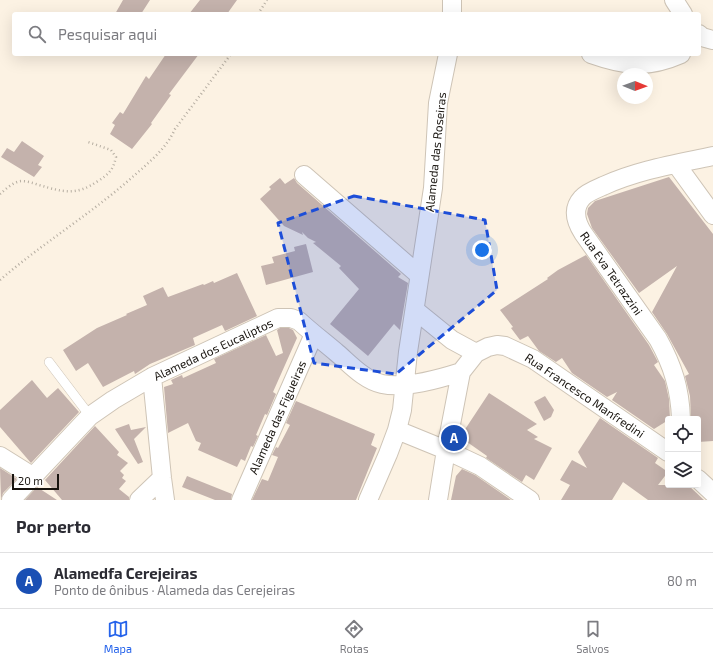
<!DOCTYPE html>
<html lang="pt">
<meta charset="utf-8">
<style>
body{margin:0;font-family:"Exo 2",sans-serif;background:#f2f2f3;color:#2b2b33}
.controls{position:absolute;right:12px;bottom:12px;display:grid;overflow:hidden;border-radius:4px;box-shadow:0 4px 16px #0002}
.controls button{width:36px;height:36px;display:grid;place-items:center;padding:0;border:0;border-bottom:1px solid #e1e1e2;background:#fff;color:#2b2b33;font:20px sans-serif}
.compass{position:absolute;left:617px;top:68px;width:36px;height:36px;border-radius:50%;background:#fff;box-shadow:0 4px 16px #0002;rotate:91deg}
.scale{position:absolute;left:12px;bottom:10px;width:47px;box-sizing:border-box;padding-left:4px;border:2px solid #18140f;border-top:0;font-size:11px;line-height:14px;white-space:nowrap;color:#18140f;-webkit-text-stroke:3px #fff;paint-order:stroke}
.you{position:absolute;left:482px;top:250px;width:14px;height:14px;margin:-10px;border:3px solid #fff;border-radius:50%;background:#1a73e8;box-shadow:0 0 0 6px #1a73e833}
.badge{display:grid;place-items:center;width:26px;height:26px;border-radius:50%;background:#2563eb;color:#fff;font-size:13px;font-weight:700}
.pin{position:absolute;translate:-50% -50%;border:2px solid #fff;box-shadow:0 1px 4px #0006}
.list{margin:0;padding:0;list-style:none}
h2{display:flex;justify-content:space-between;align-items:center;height:52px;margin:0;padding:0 16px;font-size:17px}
h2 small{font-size:13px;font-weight:400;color:#7c7c81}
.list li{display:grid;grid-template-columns:26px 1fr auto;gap:12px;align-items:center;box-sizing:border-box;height:56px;padding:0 16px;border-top:1px solid #e1e1e2}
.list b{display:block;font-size:15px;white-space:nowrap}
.list p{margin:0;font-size:13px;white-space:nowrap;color:#7c7c81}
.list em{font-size:13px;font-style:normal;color:#7c7c81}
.icon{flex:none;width:22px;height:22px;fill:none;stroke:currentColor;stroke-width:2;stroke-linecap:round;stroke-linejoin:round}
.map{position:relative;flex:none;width:713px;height:500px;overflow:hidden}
.search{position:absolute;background:#fff;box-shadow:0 4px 16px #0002;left:12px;right:12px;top:12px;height:44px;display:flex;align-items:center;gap:10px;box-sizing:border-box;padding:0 14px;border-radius:4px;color:#7c7c81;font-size:15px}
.sheet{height:108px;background:#fff}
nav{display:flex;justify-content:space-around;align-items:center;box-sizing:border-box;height:56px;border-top:1px solid #e1e1e2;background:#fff;font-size:11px;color:#7c7c81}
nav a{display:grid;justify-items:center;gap:2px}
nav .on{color:#2563eb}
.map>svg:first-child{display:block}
</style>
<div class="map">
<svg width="713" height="500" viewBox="0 0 713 500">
<rect width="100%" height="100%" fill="#fcf2e3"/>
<path fill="#c4b2ac" d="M 123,0 L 150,0 L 141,14 L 115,14 Z
M 200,0 L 237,0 L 227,14 L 189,14 Z
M 166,54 L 199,54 L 169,94 L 171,95 L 151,123 L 152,124 L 132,149 L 110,134 L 115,125 L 112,123 L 120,112 L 123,114 L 146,76 L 149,79 Z
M 22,141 L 44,156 L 38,165 L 42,167 L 34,177 L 1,157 L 7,148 L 14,152 Z
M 669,177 L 713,234 L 713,441 L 698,442 L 698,419 L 691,419 L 690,396 L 685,376 L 689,374 L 667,334 L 652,312 L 677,266 L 639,293 L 592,228 L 587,214 L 588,208 L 595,201 Z
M 280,178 L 285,184 L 294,178 L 297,183 L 401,274 L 398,277 L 408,283 L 400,330 L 394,324 L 368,356 L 330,324 L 359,289 L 339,268 L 341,266 L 313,243 L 316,242 L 308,238 L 302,232 L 303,235 L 284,226 L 260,199 L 271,189 L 269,187 Z
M 306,244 L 313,272 L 266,285 L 261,266 L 274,263 L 272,257 L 295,251 L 294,247 Z
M 586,255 L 649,345 L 658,362 L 654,365 L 665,381 L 669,399 L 670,419 L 654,429 L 612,400 L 617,392 L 607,397 L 572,373 L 562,358 L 556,362 L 539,351 L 528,336 L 520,340 L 511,328 L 513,327 L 500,310 L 548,279 L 547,278 L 558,270 Z
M 237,273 L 257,316 L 225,331 L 222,325 L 193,338 L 195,345 L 150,364 L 135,374 L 134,371 L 103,387 L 88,363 L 76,371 L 63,350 L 97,328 L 127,315 L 126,314 L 147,305 L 143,296 L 163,287 L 168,297 L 203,284 L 204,285 L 213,281 L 214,283 Z
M 280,328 L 289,328 L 293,330 L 297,338 L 273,392 L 276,394 L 267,415 L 265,414 L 256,435 L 258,436 L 253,447 L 251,446 L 245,461 L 241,459 L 237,467 L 198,450 L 201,443 L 196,441 L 188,423 L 168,433 L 164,387 L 173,384 L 171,380 L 182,375 L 183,378 L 216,363 L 214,359 L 266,335 L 276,356 L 283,353 L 277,330 Z
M 32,380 L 47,398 L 58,388 L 79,412 L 31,463 L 0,427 L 0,410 Z
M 489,393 L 537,424 L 527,430 L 538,437 L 534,439 L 552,448 L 534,480 L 526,475 L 522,482 L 486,458 L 487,456 L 460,437 Z
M 545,396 L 554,410 L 551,417 L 544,421 L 534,402 Z
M 296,401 L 375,434 L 371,445 L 377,448 L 356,500 L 252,500 L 262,479 L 268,481 L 278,457 L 272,455 L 276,447 L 278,448 L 290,425 L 286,423 Z
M 600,418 L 658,458 L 655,463 L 668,472 L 658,485 L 688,485 L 704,500 L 648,500 L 623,482 L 612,500 L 561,500 L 570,485 L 560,480 L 572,460 L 587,468 L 578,452 Z
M 129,424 L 131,430 L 146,427 L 134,439 L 143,462 L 138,464 L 115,429 Z
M 95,426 L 119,452 L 117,455 L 128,463 L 120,471 L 124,475 L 122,478 L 126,481 L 119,489 L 129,497 L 129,500 L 62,500 L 45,480 Z
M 0,468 L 17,479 L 3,493 L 1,500 Z
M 462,469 L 475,475 L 511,500 L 451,500 L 456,476 Z
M 187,476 L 232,494 L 231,500 L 215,500 L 182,487 Z
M 37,487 L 57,500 L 25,500 Z"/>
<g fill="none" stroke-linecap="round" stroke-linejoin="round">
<g stroke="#cec4b6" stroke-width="10">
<path id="service" d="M 49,362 L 90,416"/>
</g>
<g stroke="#cec4b6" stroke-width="20">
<path id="minor" d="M 452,0 L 452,14
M 674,0 L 683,14
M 699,34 L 702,37 L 713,40
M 591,54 C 625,66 647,69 681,54
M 676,164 L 713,215
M 304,175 L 419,275
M 415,310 L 452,340 L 476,353
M 152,377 L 162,478 L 165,500
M 681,419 C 680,389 673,366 658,339 L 583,233 C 576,222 572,209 582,198 C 586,193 596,189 603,186 C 638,170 676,164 713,156
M 397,430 L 446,450 L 480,466 L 530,500
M 0,456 L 32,476
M 698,479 L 713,493
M 11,500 L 90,416 L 113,400 L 152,377 L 278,318 L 291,318 L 299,321 C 311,332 324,342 337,353 C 350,364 364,380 382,384 C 405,389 439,379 461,372
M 139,500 L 162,478
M 241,500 L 314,334
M 368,500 L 388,454 L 397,430 L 402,410 L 408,352 L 433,188 L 438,103 L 448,54
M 438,500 L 446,450 L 461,372 L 476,353 L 488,347 L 497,345 L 505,346 L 533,359 L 668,452"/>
</g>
<path stroke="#b6aea2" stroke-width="2.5" stroke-dasharray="1 3" stroke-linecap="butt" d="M 258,14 L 267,0
M 0,194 C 6,189 13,182 21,181 C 27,181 33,183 39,185 C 63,192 76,196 98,181 C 109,174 113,170 116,157 L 111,150 L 88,142
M 0,280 C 44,242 94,212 137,173 C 152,160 167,147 175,129 L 231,54"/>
<use href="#service" stroke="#fff" stroke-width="9"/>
<use href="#minor" stroke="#fff" stroke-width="18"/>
</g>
<path fill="#1d4ed8" fill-opacity="0.2" stroke="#1d4ed8" stroke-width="3" stroke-dasharray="8 5" stroke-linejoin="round" d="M 354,196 L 485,220 L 497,290 L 396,374 L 314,363 L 278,223 Z"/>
<g text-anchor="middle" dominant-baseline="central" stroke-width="3" stroke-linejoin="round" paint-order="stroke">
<g font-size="12" fill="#18140f" stroke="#fff">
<text transform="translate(435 152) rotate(-84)">Alameda das Roseiras</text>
<text transform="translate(612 273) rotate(55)">Rua Eva Tetrazzini</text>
<text transform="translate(213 349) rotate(-25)">Alameda dos Eucaliptos</text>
<text transform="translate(585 395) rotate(34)">Rua Francesco Manfredini</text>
<text transform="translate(277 417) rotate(-66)">Alameda das Figueiras</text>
</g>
</g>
</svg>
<div class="controls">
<button><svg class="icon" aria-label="locate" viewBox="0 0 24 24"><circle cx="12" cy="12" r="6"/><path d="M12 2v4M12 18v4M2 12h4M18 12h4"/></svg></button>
<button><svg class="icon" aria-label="layers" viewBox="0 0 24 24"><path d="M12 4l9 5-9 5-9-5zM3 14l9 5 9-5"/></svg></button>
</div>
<svg class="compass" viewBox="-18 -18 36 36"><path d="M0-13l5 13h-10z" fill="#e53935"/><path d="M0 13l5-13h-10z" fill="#7c7c81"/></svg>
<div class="scale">20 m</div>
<div class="you"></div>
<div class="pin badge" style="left:454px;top:438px;background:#1a4fb4">A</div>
<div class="search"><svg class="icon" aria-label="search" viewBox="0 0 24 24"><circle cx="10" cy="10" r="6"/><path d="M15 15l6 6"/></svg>Pesquisar aqui</div>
</div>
<section class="sheet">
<h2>Por perto<small></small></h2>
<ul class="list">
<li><span class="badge" style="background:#1a4fb4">A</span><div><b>Alamedfa Cerejeiras</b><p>Ponto de ônibus · Alameda das Cerejeiras</p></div><em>80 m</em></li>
</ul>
</section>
<nav>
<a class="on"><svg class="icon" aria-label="map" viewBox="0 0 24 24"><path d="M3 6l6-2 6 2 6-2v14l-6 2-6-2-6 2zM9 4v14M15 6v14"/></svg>Mapa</a>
<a><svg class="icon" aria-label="directions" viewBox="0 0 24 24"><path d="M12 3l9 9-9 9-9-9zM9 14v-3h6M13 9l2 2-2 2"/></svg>Rotas</a>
<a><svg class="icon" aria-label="saved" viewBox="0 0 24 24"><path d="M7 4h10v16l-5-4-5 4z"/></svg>Salvos</a>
</nav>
